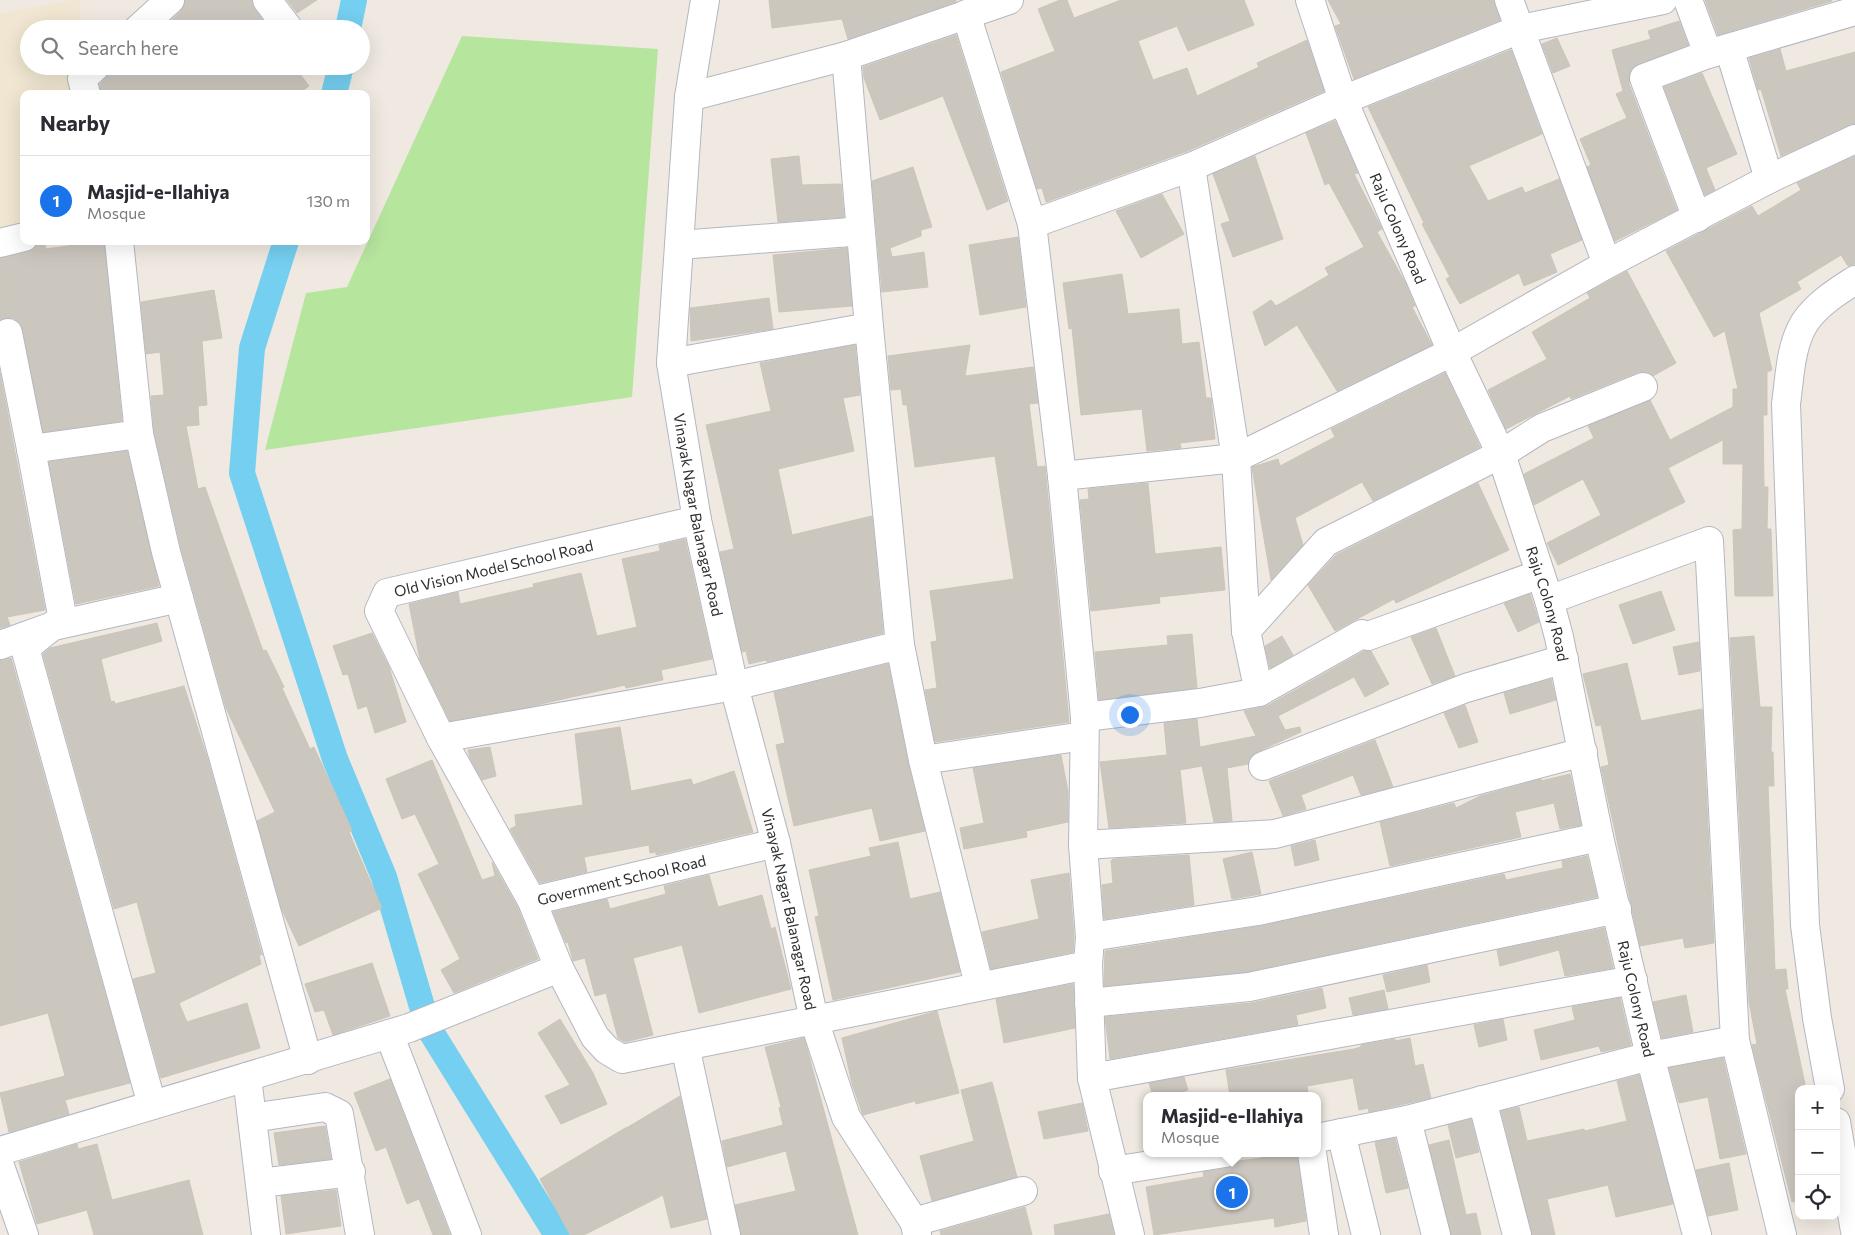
<!DOCTYPE html>
<meta charset="utf-8">
<style>
body{margin:0;font-family:Commissioner,sans-serif;background:#f7f7f7;color:#2b2b33}
.controls{position:absolute;right:15px;bottom:15px;display:grid;overflow:hidden;border-radius:10px;box-shadow:0 5px 20px #0002}
.controls button{width:45px;height:45px;display:grid;place-items:center;padding:0;border:0;border-bottom:1px solid #e1e1e2;background:#fff;color:#2b2b33;font:25px sans-serif}
.you{position:absolute;left:1129px;top:714px;width:18px;height:18px;margin:-12px;border:4px solid #fff;border-radius:50%;background:#1a73e8;box-shadow:0 0 0 8px #1a73e833}
.badge{display:grid;place-items:center;width:32px;height:32px;border-radius:50%;background:#1a73e8;color:#fff;font-size:16px;font-weight:700}
.pin{position:absolute;translate:-50% -50%;border:2px solid #fff;box-shadow:0 1px 5px #0006}
.popup{position:absolute;left:1143px;top:1092px;width:178px;height:65px;box-sizing:border-box;display:grid;place-content:center;border-radius:10px;background:#fff;filter:drop-shadow(0 1px 4px #0005);font-size:16px;white-space:nowrap;color:#7c7c81}
.popup b{font-size:19px;color:#2b2b33}
.popup::after{content:'';position:absolute;left:50%;top:100%;margin-left:-10px;border:10px solid transparent;border-top-color:#fff}
.list{margin:0;padding:0;list-style:none}
h2{display:flex;justify-content:space-between;align-items:center;height:65px;margin:0;padding:0 20px;font-size:21px}
h2 small{font-size:16px;font-weight:400;color:#7c7c81}
.list li{display:grid;grid-template-columns:32px 1fr auto;gap:15px;align-items:center;box-sizing:border-box;height:90px;padding:0 20px;border-top:1px solid #e1e1e2}
.list b{display:block;font-size:19px;white-space:nowrap}
.list p{margin:0;font-size:16px;white-space:nowrap;color:#7c7c81}
.list em{font-size:16px;font-style:normal;color:#7c7c81}
.icon{flex:none;width:28px;height:28px;fill:none;stroke:currentColor;stroke-width:2;stroke-linecap:round;stroke-linejoin:round}
.map{position:relative;flex:none;width:1855px;height:1235px;overflow:hidden}
.search{position:absolute;background:#fff;box-shadow:0 5px 20px #0002;left:20px;top:20px;width:350px;height:55px;display:flex;align-items:center;gap:12px;box-sizing:border-box;padding:0 18px;border-radius:28px;color:#7c7c81;font-size:19px}
.panel{position:absolute;background:#fff;box-shadow:0 5px 20px #0002;left:20px;top:90px;width:350px;height:155px;border-radius:10px}
.map>svg:first-child{display:block}
</style>
<div class="map">
<svg width="1855" height="1235" viewBox="0 0 1855 1235">
<rect width="100%" height="100%" fill="#efe9e1"/>
<path fill="#f0e6d1" d="M 71,0 L 79,0 L 82,29 L 29,29 L 29,66 L 87,66 L 90,94 L 24,94 L 24,229 L 0,234 L 0,14 Z"/>
<path fill="#b6e59e" d="M 462,36 L 658,49 L 632,397 L 265,450 L 306,293 L 347,287 Z"/>
<g fill="none" stroke-linecap="round" stroke-linejoin="round">
<path stroke="#75cff0" stroke-width="26" d="M 348,29 L 354,0
M 334,94 L 341,66
M 286,241 L 252,348 L 242,473 L 335,759 L 384,877 L 428,1027 L 557,1235"/>
</g>
<path fill="#cbc7bf" stroke="#cbc5ba" d="M 185,0 L 252,0 L 255,9 L 269,29 L 162,29 L 181,11 Z
M 287,0 L 317,0 L 297,13 Z
M 769,0 L 956,0 L 956,2 L 848,39 L 842,19 L 772,28 Z
M 1060,0 L 1067,0 L 1074,18 L 1121,0 L 1244,0 L 1254,25 L 1188,51 L 1177,26 L 1138,41 L 1153,80 L 1187,68 L 1197,96 L 1259,67 L 1257,63 L 1307,40 L 1324,91 L 1185,152 L 1046,202 L 1042,188 L 1037,189 L 1001,72 L 1055,51 L 1038,9 Z
M 1328,0 L 1493,0 L 1500,20 L 1354,79 L 1335,26 L 1341,24 Z
M 1705,0 L 1832,0 L 1832,1 L 1718,35 Z
M 1679,21 L 1688,45 L 1638,64 L 1632,68 L 1629,76 L 1629,84 L 1677,210 L 1615,241 L 1587,167 L 1591,165 L 1580,139 L 1627,118 L 1616,94 L 1623,91 L 1612,50 L 1651,39 L 1648,31 Z
M 956,35 L 1008,201 L 987,210 L 943,96 L 880,120 L 864,78 L 863,67 Z
M 1557,38 L 1570,66 L 1553,73 L 1542,44 Z
M 1780,49 L 1786,71 L 1855,52 L 1855,124 L 1781,156 L 1761,89 L 1758,90 L 1749,58 Z
M 1511,50 L 1542,134 L 1469,166 L 1488,201 L 1522,187 L 1525,193 L 1559,179 L 1582,240 L 1550,254 L 1557,272 L 1524,286 L 1519,273 L 1460,304 L 1446,279 L 1450,277 L 1422,224 L 1424,223 L 1368,107 Z
M 116,66 L 294,66 L 309,86 L 298,94 L 101,94 L 100,84 Z
M 1702,73 L 1737,154 L 1706,168 L 1715,190 L 1705,195 L 1664,87 Z
M 1335,121 L 1358,173 L 1354,174 L 1382,229 L 1377,232 L 1406,284 L 1415,306 L 1412,307 L 1432,345 L 1337,391 L 1297,325 L 1265,346 L 1253,312 L 1271,300 L 1276,306 L 1329,275 L 1325,268 L 1364,247 L 1329,183 L 1325,185 L 1306,133 Z
M 799,156 L 802,185 L 841,184 L 844,217 L 778,222 L 771,159 Z
M 1255,156 L 1283,239 L 1233,257 L 1221,224 L 1230,221 L 1213,174 Z
M 1855,156 L 1855,264 L 1848,266 L 1841,255 L 1797,282 L 1801,289 L 1759,313 L 1772,370 L 1767,372 L 1767,415 L 1763,415 L 1764,487 L 1768,487 L 1767,529 L 1771,529 L 1773,596 L 1735,596 L 1733,530 L 1742,529 L 1743,464 L 1723,464 L 1723,440 L 1668,468 L 1685,502 L 1558,565 L 1547,543 L 1601,515 L 1583,479 L 1534,505 L 1524,474 L 1594,438 L 1588,426 L 1650,400 L 1670,440 L 1733,407 L 1733,389 L 1738,389 L 1725,331 L 1714,337 L 1666,251 L 1752,206 L 1758,216 L 1801,190 L 1797,183 Z
M 913,167 L 932,227 L 921,230 L 921,236 L 890,248 L 892,257 L 924,252 L 928,287 L 882,292 L 872,181 Z
M 1162,194 L 1184,234 L 1141,258 L 1116,211 Z
M 1018,237 L 1026,307 L 980,315 L 969,245 Z
M 41,241 L 44,241 L 46,249 L 104,241 L 122,421 L 43,432 L 23,330 L 20,323 L 13,318 L 0,320 L 0,258 L 28,252 Z
M 847,248 L 852,306 L 779,312 L 773,255 Z
M 1627,271 L 1676,363 L 1653,376 L 1646,372 L 1638,372 L 1571,399 L 1570,396 L 1506,429 L 1488,390 L 1547,359 L 1532,332 L 1590,298 L 1587,293 Z
M 1122,274 L 1128,314 L 1179,309 L 1182,344 L 1199,342 L 1206,398 L 1211,398 L 1215,439 L 1180,443 L 1181,448 L 1147,451 L 1142,409 L 1081,415 L 1072,328 L 1069,329 L 1063,283 Z
M 214,290 L 222,338 L 202,341 L 207,405 L 198,406 L 199,425 L 186,426 L 198,489 L 205,487 L 263,651 L 266,650 L 284,687 L 282,688 L 310,749 L 314,747 L 352,830 L 349,832 L 382,908 L 299,946 L 282,910 L 257,821 L 275,812 L 226,708 L 181,548 L 154,431 L 151,396 L 164,395 L 160,352 L 146,354 L 141,302 Z
M 769,298 L 773,329 L 691,341 L 690,308 Z
M 855,345 L 860,395 L 843,398 L 854,451 L 778,469 L 792,535 L 872,516 L 883,633 L 767,662 L 766,660 L 749,664 L 746,651 L 742,652 L 720,552 L 734,549 L 706,425 L 771,411 L 760,363 Z
M 970,345 L 965,376 L 1033,367 L 1038,403 L 1029,404 L 1037,467 L 1045,466 L 1069,722 L 935,742 L 925,690 L 937,688 L 931,642 L 937,641 L 930,591 L 1014,579 L 995,456 L 915,467 L 907,405 L 903,405 L 901,389 L 891,390 L 888,356 Z
M 0,373 L 45,610 L 7,617 L 10,625 L 0,628 Z
M 1445,373 L 1480,447 L 1373,501 L 1362,482 L 1295,518 L 1303,545 L 1271,580 L 1252,467 L 1278,459 L 1280,466 L 1335,437 L 1331,429 Z
M 127,451 L 159,586 L 76,604 L 49,462 Z
M 1148,483 L 1155,554 L 1221,547 L 1225,590 L 1159,597 L 1160,603 L 1091,611 L 1080,500 L 1089,499 L 1088,489 Z
M 1478,483 L 1509,550 L 1396,603 L 1394,599 L 1335,631 L 1308,585 L 1336,555 Z
M 685,539 L 712,659 L 661,670 L 663,680 L 626,688 L 625,685 L 532,706 L 450,721 L 420,660 L 409,604 L 458,592 L 460,604 L 534,587 L 533,584 L 581,573 L 597,636 L 637,627 L 622,559 L 660,551 L 659,545 Z
M 1661,591 L 1675,630 L 1633,644 L 1619,605 Z
M 1530,594 L 1539,622 L 1518,632 L 1504,603 Z
M 157,623 L 162,641 L 101,659 L 111,702 L 114,701 L 115,704 L 184,686 L 208,760 L 262,955 L 259,955 L 261,964 L 179,1003 L 187,1022 L 247,1003 L 260,1048 L 161,1078 L 133,979 L 156,973 L 137,902 L 114,909 L 43,654 L 50,648 Z
M 1436,628 L 1455,676 L 1432,684 L 1411,637 Z
M 372,633 L 389,667 L 406,722 L 375,733 L 367,706 L 358,709 L 348,674 L 343,675 L 333,646 Z
M 1192,634 L 1197,688 L 1099,700 L 1095,652 L 1168,645 L 1167,636 Z
M 1282,636 L 1293,655 L 1270,668 L 1265,646 Z
M 1754,636 L 1760,707 L 1772,707 L 1771,752 L 1773,752 L 1774,786 L 1768,786 L 1775,970 L 1786,969 L 1788,989 L 1785,989 L 1806,1089 L 1799,1089 L 1799,1201 L 1792,1202 L 1752,1045 L 1757,1044 L 1749,1002 L 1730,638 Z
M 1699,642 L 1700,671 L 1679,675 L 1673,647 Z
M 1364,651 L 1371,651 L 1389,684 L 1365,697 L 1354,677 L 1278,716 L 1285,730 L 1300,727 L 1301,732 L 1257,752 L 1251,757 L 1248,764 L 1227,768 L 1232,821 L 1214,822 L 1202,766 L 1180,770 L 1186,823 L 1109,828 L 1100,762 L 1167,755 L 1164,723 L 1197,719 L 1200,747 L 1256,736 L 1244,711 L 1267,706 Z
M 11,658 L 130,1083 L 65,1100 L 69,1114 L 9,1132 L 0,1093 L 65,1076 L 48,1013 L 0,1026 L 0,660 Z
M 1627,663 L 1641,721 L 1702,709 L 1714,943 L 1685,948 L 1683,938 L 1640,946 L 1601,767 L 1609,765 L 1601,725 L 1596,726 L 1583,674 Z
M 888,664 L 908,763 L 925,831 L 880,841 L 872,808 L 794,826 L 776,745 L 785,743 L 774,692 Z
M 1551,679 L 1556,700 L 1510,714 L 1504,693 Z
M 1465,705 L 1478,742 L 1459,748 L 1444,713 Z
M 620,727 L 631,791 L 691,779 L 693,785 L 734,771 L 753,832 L 656,855 L 656,852 L 650,853 L 649,845 L 584,857 L 587,872 L 540,883 L 510,829 L 516,826 L 515,815 L 583,805 L 575,734 Z
M 1375,740 L 1393,787 L 1361,795 L 1353,775 L 1301,795 L 1306,809 L 1283,816 L 1269,781 Z
M 490,747 L 496,776 L 482,780 L 470,758 L 468,750 Z
M 1061,755 L 1068,791 L 1068,822 L 1026,831 L 1027,837 L 964,849 L 960,828 L 984,823 L 973,768 Z
M 432,760 L 482,880 L 495,876 L 492,862 L 518,908 L 538,959 L 454,993 L 441,970 L 460,959 L 418,874 L 439,864 L 415,814 L 402,819 L 386,779 Z
M 1570,774 L 1581,825 L 1560,829 L 1554,803 L 1515,812 L 1521,837 L 1390,866 L 1380,822 L 1454,803 L 1456,808 L 1480,796 L 1541,779 L 1541,781 Z
M 1315,840 L 1319,860 L 1295,866 L 1291,846 Z
M 898,842 L 910,899 L 940,892 L 960,972 L 833,1000 L 815,917 L 819,916 L 809,870 L 871,856 L 869,848 Z
M 1252,852 L 1261,894 L 1232,899 L 1223,859 Z
M 1189,855 L 1194,905 L 1104,919 L 1102,885 L 1113,883 L 1111,861 L 1113,859 Z
M 1587,856 L 1597,897 L 1247,972 L 1104,986 L 1105,951 L 1261,926 L 1504,874 L 1506,880 L 1563,868 L 1562,861 Z
M 1069,873 L 1074,937 L 1073,952 L 991,969 L 982,932 L 1039,919 L 1031,880 Z
M 709,875 L 718,907 L 762,895 L 771,929 L 775,927 L 791,989 L 699,1013 L 682,945 L 633,958 L 653,1035 L 625,1042 L 618,1038 L 606,993 L 595,996 L 585,958 L 573,961 L 568,942 L 566,943 L 553,912 L 607,899 L 610,909 L 666,894 L 664,886 Z
M 1604,928 L 1613,968 L 1565,976 L 1559,950 L 1500,966 L 1497,950 Z
M 372,963 L 390,1016 L 333,1035 L 324,1010 L 315,1012 L 305,984 Z
M 1427,965 L 1430,982 L 1387,992 L 1383,975 Z
M 1073,984 L 1075,1028 L 1004,1043 L 996,999 Z
M 1322,988 L 1326,1008 L 1296,1015 L 1298,1025 L 1110,1059 L 1105,1017 L 1251,1003 Z
M 1384,990 L 1388,1009 L 1353,1015 L 1349,998 Z
M 1686,995 L 1693,1032 L 1662,1038 L 1653,1002 Z
M 1620,998 L 1631,1045 L 1601,1052 L 1599,1046 L 1541,1060 L 1534,1030 L 1575,1020 L 1572,1007 Z
M 937,1011 L 959,1093 L 916,1104 L 915,1101 L 863,1115 L 852,1084 L 842,1038 Z
M 560,1019 L 593,1073 L 607,1104 L 561,1124 L 545,1096 L 570,1085 L 538,1033 Z
M 1503,1019 L 1507,1040 L 1479,1047 L 1474,1025 Z
M 804,1038 L 858,1235 L 741,1235 L 735,1205 L 796,1191 L 786,1151 L 727,1167 L 722,1141 L 783,1125 L 779,1108 L 781,1107 L 765,1047 Z
M 1410,1038 L 1415,1066 L 1423,1064 L 1431,1098 L 1369,1112 L 1368,1108 L 1359,1110 L 1353,1078 L 1307,1086 L 1308,1096 L 1230,1096 L 1226,1070 L 1354,1049 L 1361,1047 L 1361,1045 L 1395,1039 L 1395,1041 Z
M 1723,1058 L 1746,1154 L 1720,1159 L 1708,1097 L 1679,1103 L 1669,1068 Z
M 1639,1075 L 1673,1204 L 1616,1217 L 1608,1185 L 1547,1199 L 1555,1235 L 1532,1235 L 1501,1111 L 1519,1107 L 1527,1141 L 1584,1129 L 1585,1131 L 1627,1121 L 1617,1081 Z
M 1184,1077 L 1188,1090 L 1171,1096 L 1153,1096 L 1149,1083 Z
M 390,1079 L 450,1235 L 433,1235 L 419,1199 L 407,1204 L 386,1147 L 376,1151 L 354,1093 Z
M 992,1082 L 1017,1177 L 932,1201 L 920,1156 L 974,1141 L 961,1090 Z
M 680,1096 L 707,1219 L 671,1228 L 663,1195 L 584,1235 L 570,1235 L 540,1179 L 627,1127 L 629,1129 L 628,1127 Z
M 1082,1103 L 1088,1131 L 1044,1139 L 1038,1112 Z
M 1471,1119 L 1479,1152 L 1456,1158 L 1448,1125 Z
M 325,1126 L 331,1159 L 279,1165 L 274,1133 Z
M 1395,1138 L 1408,1188 L 1386,1193 L 1375,1142 Z
M 1449,1140 L 1466,1215 L 1476,1213 L 1481,1235 L 1451,1235 L 1429,1145 Z
M 77,1144 L 78,1149 L 97,1144 L 112,1200 L 189,1180 L 203,1235 L 94,1235 L 87,1210 L 37,1224 L 19,1162 Z
M 1261,1153 L 1297,1153 L 1306,1221 L 1275,1227 L 1274,1218 L 1154,1235 L 1146,1187 L 1204,1177 L 1203,1172 L 1228,1168 L 1238,1161 L 1262,1158 Z
M 1729,1163 L 1738,1210 L 1708,1216 L 1696,1170 Z
M 336,1190 L 341,1226 L 286,1234 L 281,1196 Z
M 1025,1207 L 1032,1235 L 941,1235 L 940,1231 Z
M 1109,1214 L 1114,1235 L 1055,1235 L 1054,1225 Z"/>
<g fill="none" stroke-linecap="round" stroke-linejoin="round">
<g stroke="#b4b7c1" stroke-width="30">
<g id="minor">
<path d="M 267,0 L 289,29"/>
<path id="s1" d="M 705,0 L 689,97 L 671,363 L 697,520 L 734,686 L 776,843 L 814,1020 L 846,1117 L 915,1223 L 917,1235"/>
<path id="s2" d="M 1310,0 L 1343,100 L 1452,352 L 1501,454 L 1549,600 L 1559,637 L 1599,837 L 1650,1056 L 1697,1235"/>
<path d="M 1509,0 L 1607,264"/>
<path d="M 1688,0 L 1708,54"/>
<path d="M 966,14 L 1032,224 L 1062,476 L 1085,717 L 1083,845 L 1090,937 L 1088,965 L 1092,1078 L 1130,1235"/>
<path d="M 138,29 L 170,0"/>
<path d="M 1729,48 L 1769,179"/>
<path d="M 846,56 L 869,327 L 900,645"/>
<path d="M 86,94 L 82,79 L 96,66"/>
<path d="M 689,97 L 846,56 L 1009,0"/>
<path d="M 1191,167 L 1236,458 L 1246,631 L 1259,692"/>
<path d="M 1697,218 L 1644,78 L 1708,54 L 1855,11"/>
<path d="M 1032,224 L 1191,167 L 1343,100 L 1520,29 L 1663,0"/>
<path d="M 119,241 L 139,434 L 166,552 L 308,1060"/>
<path d="M 0,243 L 24,237"/>
<path d="M 679,245 L 851,232"/>
<path d="M 8,333 L 31,449 L 139,434"/>
<path d="M 671,363 L 869,327"/>
<path d="M 31,449 L 62,615 L 60,620 L 25,648 L 152,1105"/>
<path d="M 1062,476 L 1236,458 L 1452,352 L 1607,264 L 1769,179 L 1855,139"/>
<path d="M 1549,600 L 1709,541 L 1735,1040"/>
<path d="M 1246,631 L 1326,542 L 1501,454 L 1542,428 L 1643,387"/>
<path d="M 0,645 L 53,626 L 179,598"/>
<path d="M 1085,717 L 1200,703 L 1259,692 L 1362,634 L 1368,636 L 1540,574"/>
<path d="M 441,738 L 734,686 L 900,645 L 923,760 L 979,985"/>
<path d="M 923,760 L 1084,736"/>
<path d="M 1263,766 L 1466,688 L 1564,659"/>
<path d="M 1083,845 L 1275,834 L 1583,752"/>
<path id="s3" d="M 532,901 L 776,843"/>
<path d="M 1090,937 L 1258,911 L 1599,837"/>
<path d="M 559,968 L 595,1037 L 607,1050 L 622,1059 L 685,1046"/>
<path d="M 1089,1003 L 1249,987 L 1617,909"/>
<path d="M 389,1034 L 467,1235"/>
<path d="M 247,1077 L 266,1235"/>
<path d="M 1092,1078 L 1633,980"/>
<path d="M 1830,1089 L 1817,1018 L 1805,925 L 1786,404 C 1790,376 1790,346 1805,322 C 1817,304 1838,291 1855,280"/>
<path d="M 1482,1100 L 1517,1235"/>
<path d="M 252,1118 L 325,1107 L 339,1114 L 360,1235"/>
<path d="M 1407,1120 L 1436,1235"/>
<path d="M 1836,1122 L 1855,1231"/>
<path d="M 1341,1133 L 1366,1235"/>
<path d="M 1317,1138 L 1407,1120 L 1650,1056 L 1735,1040 L 1782,1235"/>
<path id="s4" d="M 0,1151 L 409,1028 L 559,968 L 532,901 L 441,738 L 379,611 L 387,593 L 697,520"/>
<path d="M 1312,1153 L 1324,1235"/>
<path d="M 0,1166 L 24,1235"/>
<path d="M 1113,1171 L 1225,1153"/>
<path d="M 260,1183 L 351,1172"/>
<path d="M 914,1222 L 1023,1191"/>
<path d="M 726,1235 L 685,1046 L 1088,965"/>
</g>
</g>
<use href="#minor" stroke="#fff" stroke-width="28"/>
</g>
<g text-anchor="middle" dominant-baseline="central" stroke-width="4.5" stroke-linejoin="round" paint-order="stroke">
<g font-size="15" fill="#2e2e2e" stroke="#fff">
<text stroke="none"><textPath href="#s2" startOffset="245">Raju Colony Road</textPath></text>
<text stroke="none"><textPath href="#s1" startOffset="519">Vinayak Nagar Balanagar Road</textPath></text>
<text stroke="none"><textPath href="#s4" startOffset="1118">Old Vision Model School Road</textPath></text>
<text stroke="none"><textPath href="#s2" startOffset="650">Raju Colony Road</textPath></text>
<text stroke="none"><textPath href="#s3" startOffset="92">Government School Road</textPath></text>
<text stroke="none"><textPath href="#s1" startOffset="924">Vinayak Nagar Balanagar Road</textPath></text>
<text stroke="none"><textPath href="#s2" startOffset="1055">Raju Colony Road</textPath></text>
</g>
</g>
</svg>
<div class="controls">
<button>+</button>
<button>−</button>
<button><svg class="icon" aria-label="locate" viewBox="0 0 24 24"><circle cx="12" cy="12" r="6"/><path d="M12 2v4M12 18v4M2 12h4M18 12h4"/></svg></button>
</div>
<div class="you"></div>
<div class="pin badge" style="left:1232px;top:1192px">1</div>
<div class="popup"><b>Masjid-e-Ilahiya</b>Mosque</div>
<div class="search"><svg class="icon" aria-label="search" viewBox="0 0 24 24"><circle cx="10" cy="10" r="6"/><path d="M15 15l6 6"/></svg>Search here</div>
<section class="panel">
<h2>Nearby<small></small></h2>
<ul class="list">
<li><span class="badge">1</span><div><b>Masjid-e-Ilahiya</b><p>Mosque</p></div><em>130 m</em></li>
</ul>
</section>
</div>
